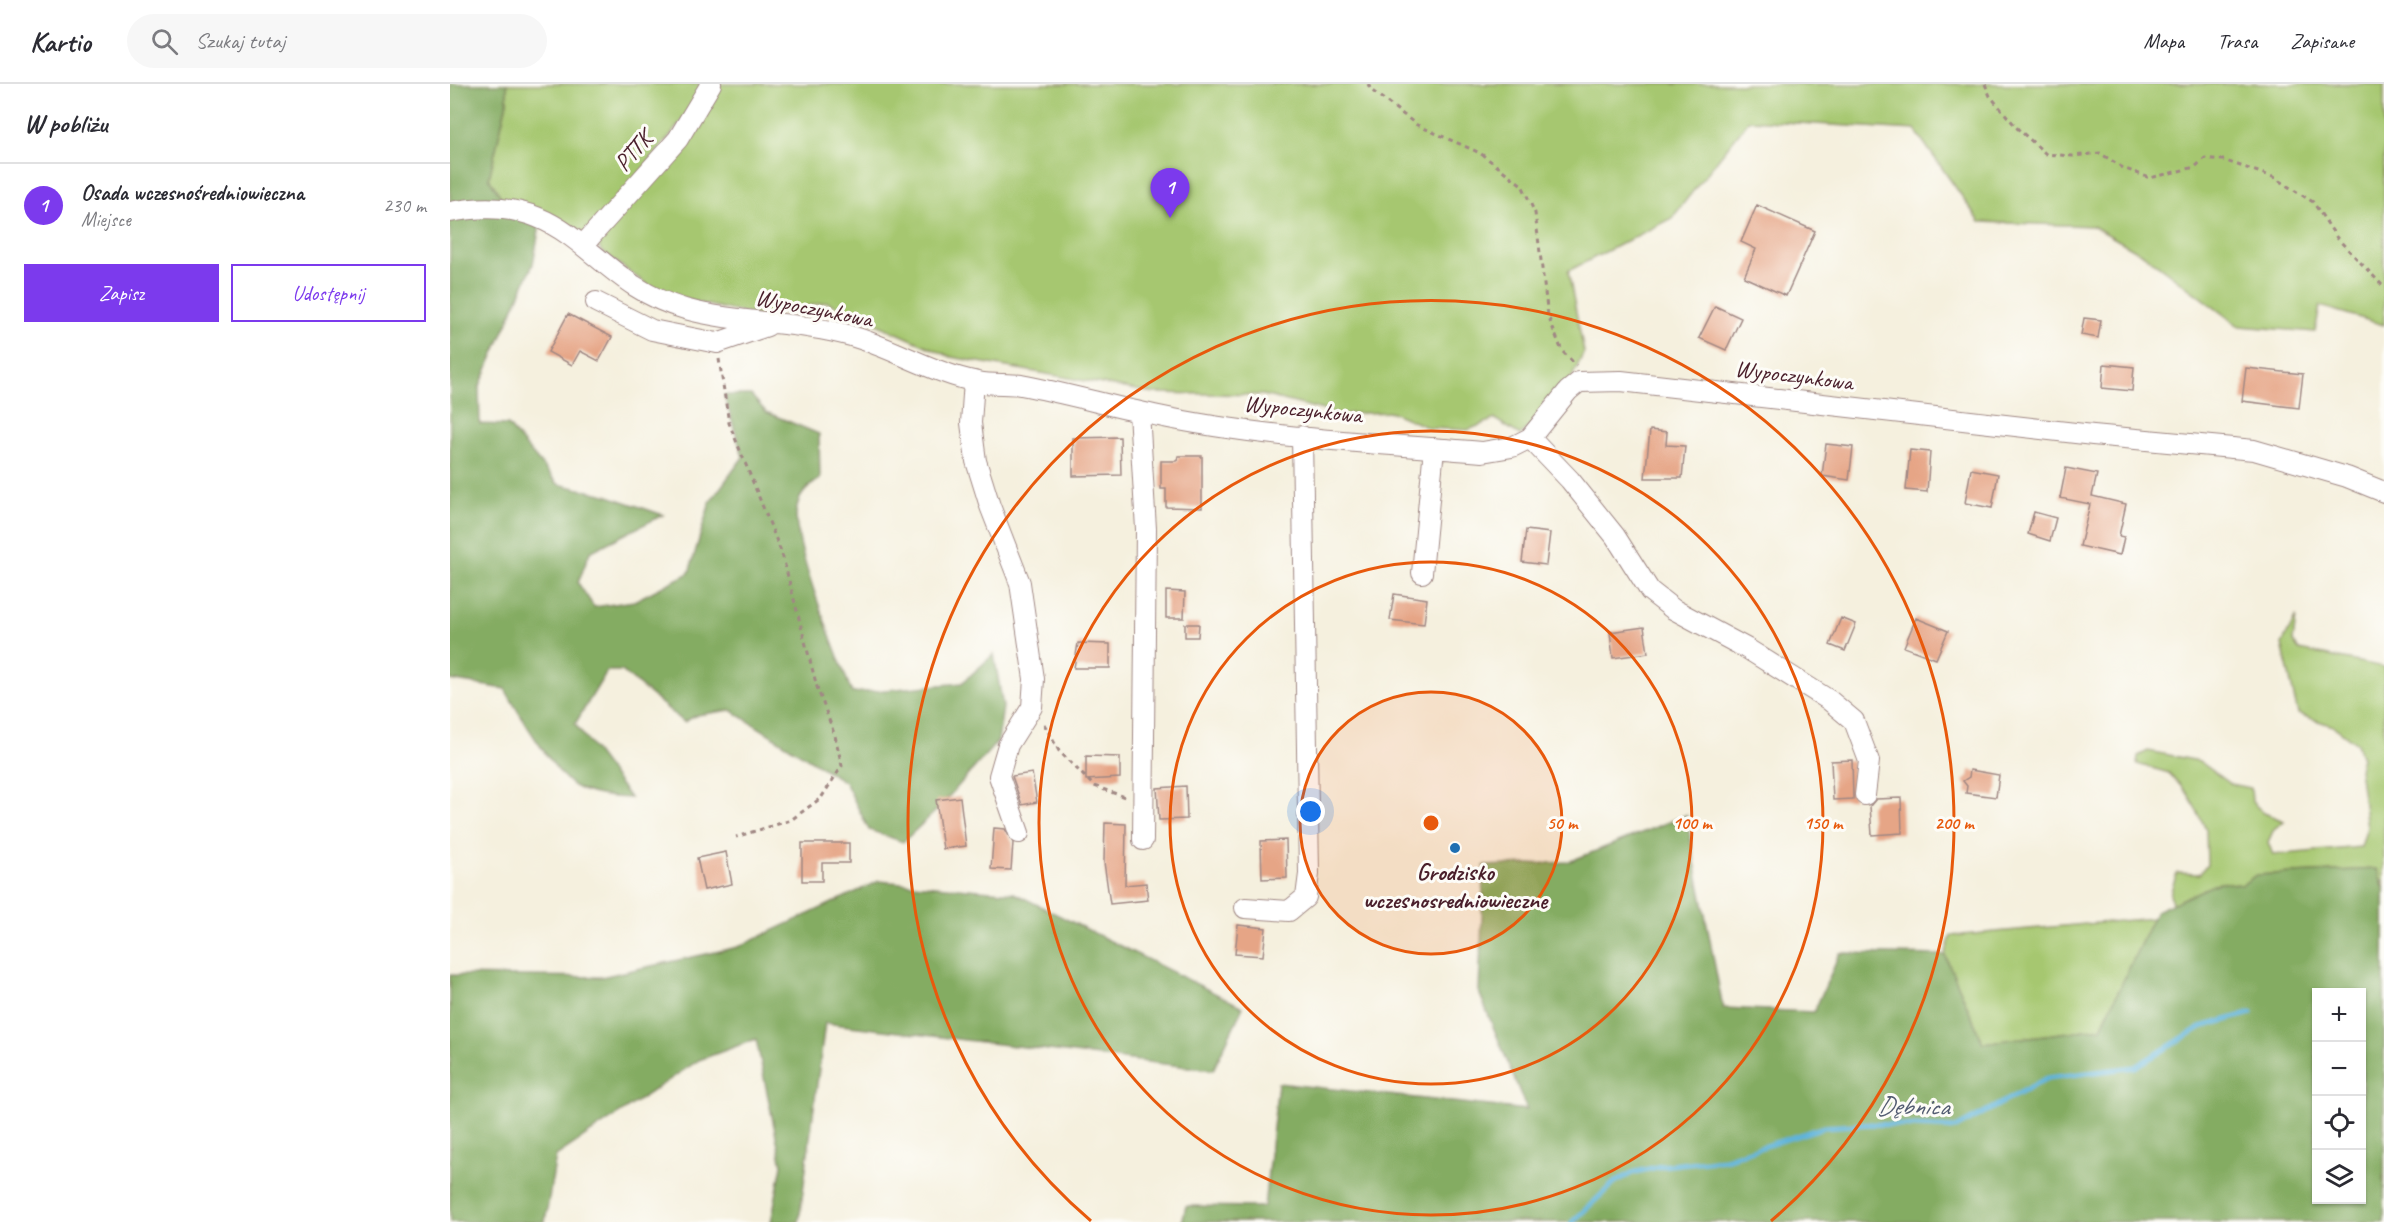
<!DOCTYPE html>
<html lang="pl">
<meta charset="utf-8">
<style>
body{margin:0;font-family:Caveat,sans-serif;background:#f7f7f7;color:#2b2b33}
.controls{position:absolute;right:18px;bottom:18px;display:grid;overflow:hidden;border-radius:0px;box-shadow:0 2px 4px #0004}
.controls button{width:54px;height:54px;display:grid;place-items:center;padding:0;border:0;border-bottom:2px solid #e1e1e2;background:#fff;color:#2b2b33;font:30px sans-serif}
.you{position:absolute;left:861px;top:728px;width:21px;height:21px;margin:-15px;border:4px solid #fff;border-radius:50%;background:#1a73e8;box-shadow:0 0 0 9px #1a73e833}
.badge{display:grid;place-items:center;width:39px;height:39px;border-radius:50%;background:#7c3aed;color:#fff;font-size:20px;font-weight:700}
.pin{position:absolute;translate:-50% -50px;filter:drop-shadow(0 2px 3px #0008)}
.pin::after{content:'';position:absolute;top:32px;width:21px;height:18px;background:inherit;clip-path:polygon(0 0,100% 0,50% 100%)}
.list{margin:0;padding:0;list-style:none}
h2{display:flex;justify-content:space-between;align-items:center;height:78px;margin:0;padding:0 24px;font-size:26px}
h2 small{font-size:20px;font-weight:400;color:#7c7c81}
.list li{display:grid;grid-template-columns:39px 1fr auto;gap:18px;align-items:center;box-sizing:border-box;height:84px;padding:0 24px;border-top:2px solid #e1e1e2}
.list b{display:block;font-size:22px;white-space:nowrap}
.list p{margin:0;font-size:20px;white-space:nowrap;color:#7c7c81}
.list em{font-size:20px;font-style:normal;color:#7c7c81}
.actions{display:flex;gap:12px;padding:18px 24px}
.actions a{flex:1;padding:14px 0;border:2px solid #7c3aed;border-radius:0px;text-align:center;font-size:21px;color:#7c3aed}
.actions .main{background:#7c3aed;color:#fff}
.icon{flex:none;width:33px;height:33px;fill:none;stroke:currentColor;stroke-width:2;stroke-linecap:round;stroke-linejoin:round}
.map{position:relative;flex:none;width:1934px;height:1138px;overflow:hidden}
header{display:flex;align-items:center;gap:36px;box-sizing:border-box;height:84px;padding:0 30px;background:#fff;border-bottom:2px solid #e1e1e2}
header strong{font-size:28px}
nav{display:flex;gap:33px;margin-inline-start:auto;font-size:21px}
.search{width:420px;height:54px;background:#f7f7f7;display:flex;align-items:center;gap:15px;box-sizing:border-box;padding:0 21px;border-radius:33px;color:#7c7c81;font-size:22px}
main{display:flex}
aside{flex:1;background:#fff}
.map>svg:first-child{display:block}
</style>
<header>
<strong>Kartio</strong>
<div class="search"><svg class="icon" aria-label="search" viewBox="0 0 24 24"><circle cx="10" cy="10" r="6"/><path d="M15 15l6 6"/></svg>Szukaj tutaj</div>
<nav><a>Mapa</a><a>Trasa</a><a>Zapisane</a></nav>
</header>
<main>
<aside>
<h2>W pobliżu<small></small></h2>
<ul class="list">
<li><span class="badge">1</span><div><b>Osada wczesnośredniowieczna</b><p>Miejsce</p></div><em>230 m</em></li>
</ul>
<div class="actions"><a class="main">Zapisz</a><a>Udostępnij</a></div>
</aside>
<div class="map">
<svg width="1934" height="1138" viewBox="0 0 1934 1138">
<rect width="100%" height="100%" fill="#fdfcf7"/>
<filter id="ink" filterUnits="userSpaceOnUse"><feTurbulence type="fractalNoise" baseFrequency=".0167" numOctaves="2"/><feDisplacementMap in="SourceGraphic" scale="12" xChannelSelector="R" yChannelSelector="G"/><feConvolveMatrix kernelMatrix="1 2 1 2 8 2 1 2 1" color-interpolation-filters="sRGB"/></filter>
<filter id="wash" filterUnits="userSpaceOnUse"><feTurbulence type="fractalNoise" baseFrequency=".008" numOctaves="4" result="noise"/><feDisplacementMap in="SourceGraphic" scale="24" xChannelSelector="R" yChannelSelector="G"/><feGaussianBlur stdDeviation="1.35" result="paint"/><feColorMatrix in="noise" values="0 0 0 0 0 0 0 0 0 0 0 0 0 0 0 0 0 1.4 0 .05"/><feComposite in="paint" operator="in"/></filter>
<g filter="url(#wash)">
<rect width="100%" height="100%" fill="#f5f0de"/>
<path fill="#a6c770" stroke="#78734e" stroke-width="1.5" d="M 57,0 L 261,0 L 134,160 L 57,123 L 39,94 L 57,18 Z
M 265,0 L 1934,0 L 1934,241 L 1870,222 L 1865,248 L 1789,242 L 1694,171 L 1643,142 L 1530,138 L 1465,46 L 1299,36 L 1222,134 L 1118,187 L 1134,268 L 1114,310 L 1070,351 L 1045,335 L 1018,346 L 979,344 L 942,328 L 889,330 L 813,311 L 703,309 L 501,273 L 377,218 L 309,232 L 221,213 L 198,201 L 151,167 L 148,160 L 152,149 Z
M 1846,532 L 1843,558 L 1849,566 L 1934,583 L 1934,805 L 1927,785 L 1806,791 L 1792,801 L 1770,798 L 1722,820 L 1720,810 L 1727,789 L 1749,790 L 1757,780 L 1756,745 L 1738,710 L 1719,689 L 1687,680 L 1688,672 L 1698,667 L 1749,677 L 1781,700 L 1801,704 L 1802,718 L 1814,729 L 1834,737 L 1824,745 L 1818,758 L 1823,771 L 1911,763 L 1917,743 L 1909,685 L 1912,674 L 1907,660 L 1883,642 L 1848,630 L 1832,560 Z
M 1703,834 L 1651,944 L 1533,959 L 1495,871 L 1501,852 Z"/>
<path fill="#84ac62" stroke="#676646" stroke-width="1.5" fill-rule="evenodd" d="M 0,0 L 57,0 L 57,18 L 39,94 L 57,123 L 91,135 L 83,180 L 29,304 L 30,340 L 58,341 L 108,400 L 156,411 L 213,431 L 140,468 L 128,499 L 144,523 L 184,517 L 239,489 L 260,418 L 293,373 L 274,311 L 301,311 L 316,328 L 369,350 L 370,395 C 360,401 349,411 347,423 C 339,454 389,574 402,609 L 512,599 L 544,570 L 553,623 L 548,657 L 488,725 L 453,758 L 419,746 L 395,698 L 281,626 L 247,631 L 234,638 L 172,587 L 157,587 L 125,640 L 180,714 C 162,713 143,712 126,703 C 108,695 66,625 55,605 L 0,596 Z
M 1236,731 L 1273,924 L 1364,928 L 1390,869 L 1495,871 L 1533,959 L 1651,944 L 1706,827 L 1770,798 L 1792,801 L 1806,791 L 1927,785 L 1934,805 L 1934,1138 L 732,1138 L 736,1122 L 814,1123 L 828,999 L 1077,1026 L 1029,908 L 1034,782 L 1118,778 ZM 1866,908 L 1912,908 L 1912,1116 L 1866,1116 Z
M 429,797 L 564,809 L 793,923 L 763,986 L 375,939 L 349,1138 L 321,1138 L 332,1081 L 306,955 L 249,976 L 106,1072 L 95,1138 L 0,1138 L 0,891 L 151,893 L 288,863 Z"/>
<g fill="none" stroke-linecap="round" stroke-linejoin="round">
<path stroke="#5eb4db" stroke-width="5" d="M 1122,1138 L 1165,1098 L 1182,1089 L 1211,1082 L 1275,1075 L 1374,1043 L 1421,1040 L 1506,1044 L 1597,994 L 1685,983 L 1751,943 L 1801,929"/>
</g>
<g id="blocks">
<path fill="#e6a586" d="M 1307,121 L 1365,147 L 1336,212 L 1294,193 L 1306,165 L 1291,158 Z
M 1265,222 L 1291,234 L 1276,266 L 1249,254 Z
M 118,230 L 162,253 L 149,277 L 130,267 L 122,281 L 98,268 Z
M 1634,234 L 1651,236 L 1648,254 L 1631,251 Z
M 1654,280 L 1684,283 L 1682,307 L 1652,304 Z
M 1796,284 L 1853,290 L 1849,324 L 1792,317 Z
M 1200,346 L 1217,348 L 1216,361 L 1235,362 L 1232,394 L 1195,394 Z
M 670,353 L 671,391 L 623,392 L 623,354 Z
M 1376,360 L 1403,363 L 1399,396 L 1372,392 Z
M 1460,366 L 1480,368 L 1477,408 L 1456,406 Z
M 728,372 L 752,372 L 752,424 L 716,423 L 716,405 L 711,405 L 711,377 L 727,377 Z
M 1616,384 L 1647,390 L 1642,412 L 1676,420 L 1669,452 L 1674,453 L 1670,471 L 1630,462 L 1640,420 L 1610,414 Z
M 1521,385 L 1548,390 L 1542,424 L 1515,419 Z
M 1584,428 L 1606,434 L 1600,457 L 1578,450 Z
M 1076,446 L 1100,449 L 1096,481 L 1072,478 Z
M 716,507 L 735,508 L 734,534 L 716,534 Z
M 944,510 L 977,515 L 974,540 L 940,536 Z
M 1391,534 L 1406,540 L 1395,567 L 1380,561 Z
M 1466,534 L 1498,547 L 1486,575 L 1454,563 Z
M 735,540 L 749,540 L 748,553 L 735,553 Z
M 1194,543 L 1198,569 L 1163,574 L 1160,548 Z
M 628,559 L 660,560 L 660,584 L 624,584 Z
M 636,672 L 670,673 L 670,694 L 636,696 Z
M 1402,676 L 1403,715 L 1383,716 L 1381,677 Z
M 1520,686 L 1549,691 L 1546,713 L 1516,709 L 1517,702 L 1513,697 L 1519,693 Z
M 582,689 L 587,718 L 572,721 L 562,692 Z
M 736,702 L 737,735 L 709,736 L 707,704 Z
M 510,713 L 516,762 L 493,765 L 486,716 Z
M 1451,714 L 1452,749 L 1422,751 L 1420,722 L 1426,715 Z
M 655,739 L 676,740 L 675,801 L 696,799 L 698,816 L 660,820 L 654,778 Z
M 544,744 L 555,745 L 563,759 L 561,786 L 541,785 Z
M 836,756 L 837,794 L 812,795 L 811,757 Z
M 352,759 L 399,759 L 399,779 L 372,779 L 372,797 L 352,797 Z
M 276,768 L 282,800 L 254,806 L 247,774 Z
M 788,841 L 816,844 L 813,872 L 785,870 Z"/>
</g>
</g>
<g filter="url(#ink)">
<use href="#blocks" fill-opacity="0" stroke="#a08884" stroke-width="1.5"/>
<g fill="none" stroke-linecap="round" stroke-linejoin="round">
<g stroke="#a08884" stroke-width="22">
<path id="minor" d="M 0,128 C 124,104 136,197 235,225 C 289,240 350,237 401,252 C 444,264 484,290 528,298 C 542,301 557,299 571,301 C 616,309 659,322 704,331 C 811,354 923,359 1032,368 L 1062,363 L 1080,354 L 1118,307 L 1129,298 L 1171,297 L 1643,351 L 1804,366 L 1897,393 L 1934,408
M 134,160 L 228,55 L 261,0
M 146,218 L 202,246 L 267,259 L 317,242
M 524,297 L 521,339 L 526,377 L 540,422 L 570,499 L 584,595 L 582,623 L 558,661 L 549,692 L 569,749
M 689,328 L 696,445 L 693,756
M 1080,354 L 1120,396 L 1165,452 L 1200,507 L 1223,525 L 1296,564 L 1379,616 L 1404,637 L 1419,677 L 1415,711
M 972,489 L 984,364
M 795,824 L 839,827 L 856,813 L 859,790 L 852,352"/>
</g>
<path stroke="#a08884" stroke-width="3" stroke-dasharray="4.5 4.5" stroke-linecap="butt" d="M 918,0 L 921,6 L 967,41 L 1030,69 L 1072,101 L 1085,129 L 1098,232 L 1112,267 L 1126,281
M 1535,0 L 1540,12 L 1568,45 L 1596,70 L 1623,72 L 1650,69 L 1673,84 L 1700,94 L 1745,83 L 1755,74 L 1773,76 L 1823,93 L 1863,118 L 1887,154 L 1934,203
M 269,275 L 279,339 L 332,470 L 367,603 L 385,652 L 392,682 L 371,714 L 341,736 L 286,753
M 594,640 L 609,667 L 644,702 L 675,713"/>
<use href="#minor" stroke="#fff" stroke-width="20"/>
</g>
</g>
<circle cx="981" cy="739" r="131" fill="#e8590c" fill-opacity=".12"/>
<g fill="none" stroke="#e8590c" stroke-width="3">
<circle cx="981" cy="739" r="131"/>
<circle cx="981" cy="739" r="261"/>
<circle cx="981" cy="739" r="392"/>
<path d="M641 1137A523 523 0 1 1 1321 1137"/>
</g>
<circle fill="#1f6fb2" stroke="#fdfcf7" stroke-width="2" cx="1005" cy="764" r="6"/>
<g text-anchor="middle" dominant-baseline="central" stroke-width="6" stroke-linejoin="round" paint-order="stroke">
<g font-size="24" fill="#4a1f2b" stroke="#fdfcf7">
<text transform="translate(183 67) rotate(-49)">PTTK</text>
<text transform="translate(364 224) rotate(11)">Wypoczynkowa</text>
<text transform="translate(1344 291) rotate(7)">Wypoczynkowa</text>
<text transform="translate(853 325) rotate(6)">Wypoczynkowa</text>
</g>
<g font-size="24" font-weight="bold" fill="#4a1f2b" stroke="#fdfcf7">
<text x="1005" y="788">Grodzisko<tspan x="1005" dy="28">wczesnosredniowieczne</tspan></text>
</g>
<g font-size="26" font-style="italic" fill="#525b71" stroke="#fdfcf7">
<text transform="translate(1463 1022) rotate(1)">Dębnica</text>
</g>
</g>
<circle cx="981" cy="739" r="9" fill="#e8590c" stroke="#fdfcf7" stroke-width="3"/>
<g font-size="18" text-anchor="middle" font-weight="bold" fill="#e8590c" stroke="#fdfcf7" stroke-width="6" stroke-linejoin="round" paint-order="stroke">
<text x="1112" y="745">50 m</text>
<text x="1242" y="745">100 m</text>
<text x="1373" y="745">150 m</text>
<text x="1504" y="745">200 m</text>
</g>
</svg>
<div class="controls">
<button>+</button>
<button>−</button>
<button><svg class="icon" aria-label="locate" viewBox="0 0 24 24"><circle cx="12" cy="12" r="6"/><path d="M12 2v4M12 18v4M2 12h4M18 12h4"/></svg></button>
<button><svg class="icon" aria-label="layers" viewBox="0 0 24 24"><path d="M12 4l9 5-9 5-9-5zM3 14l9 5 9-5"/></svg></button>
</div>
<div class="you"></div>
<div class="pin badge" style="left:720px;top:134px">1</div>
</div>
</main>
